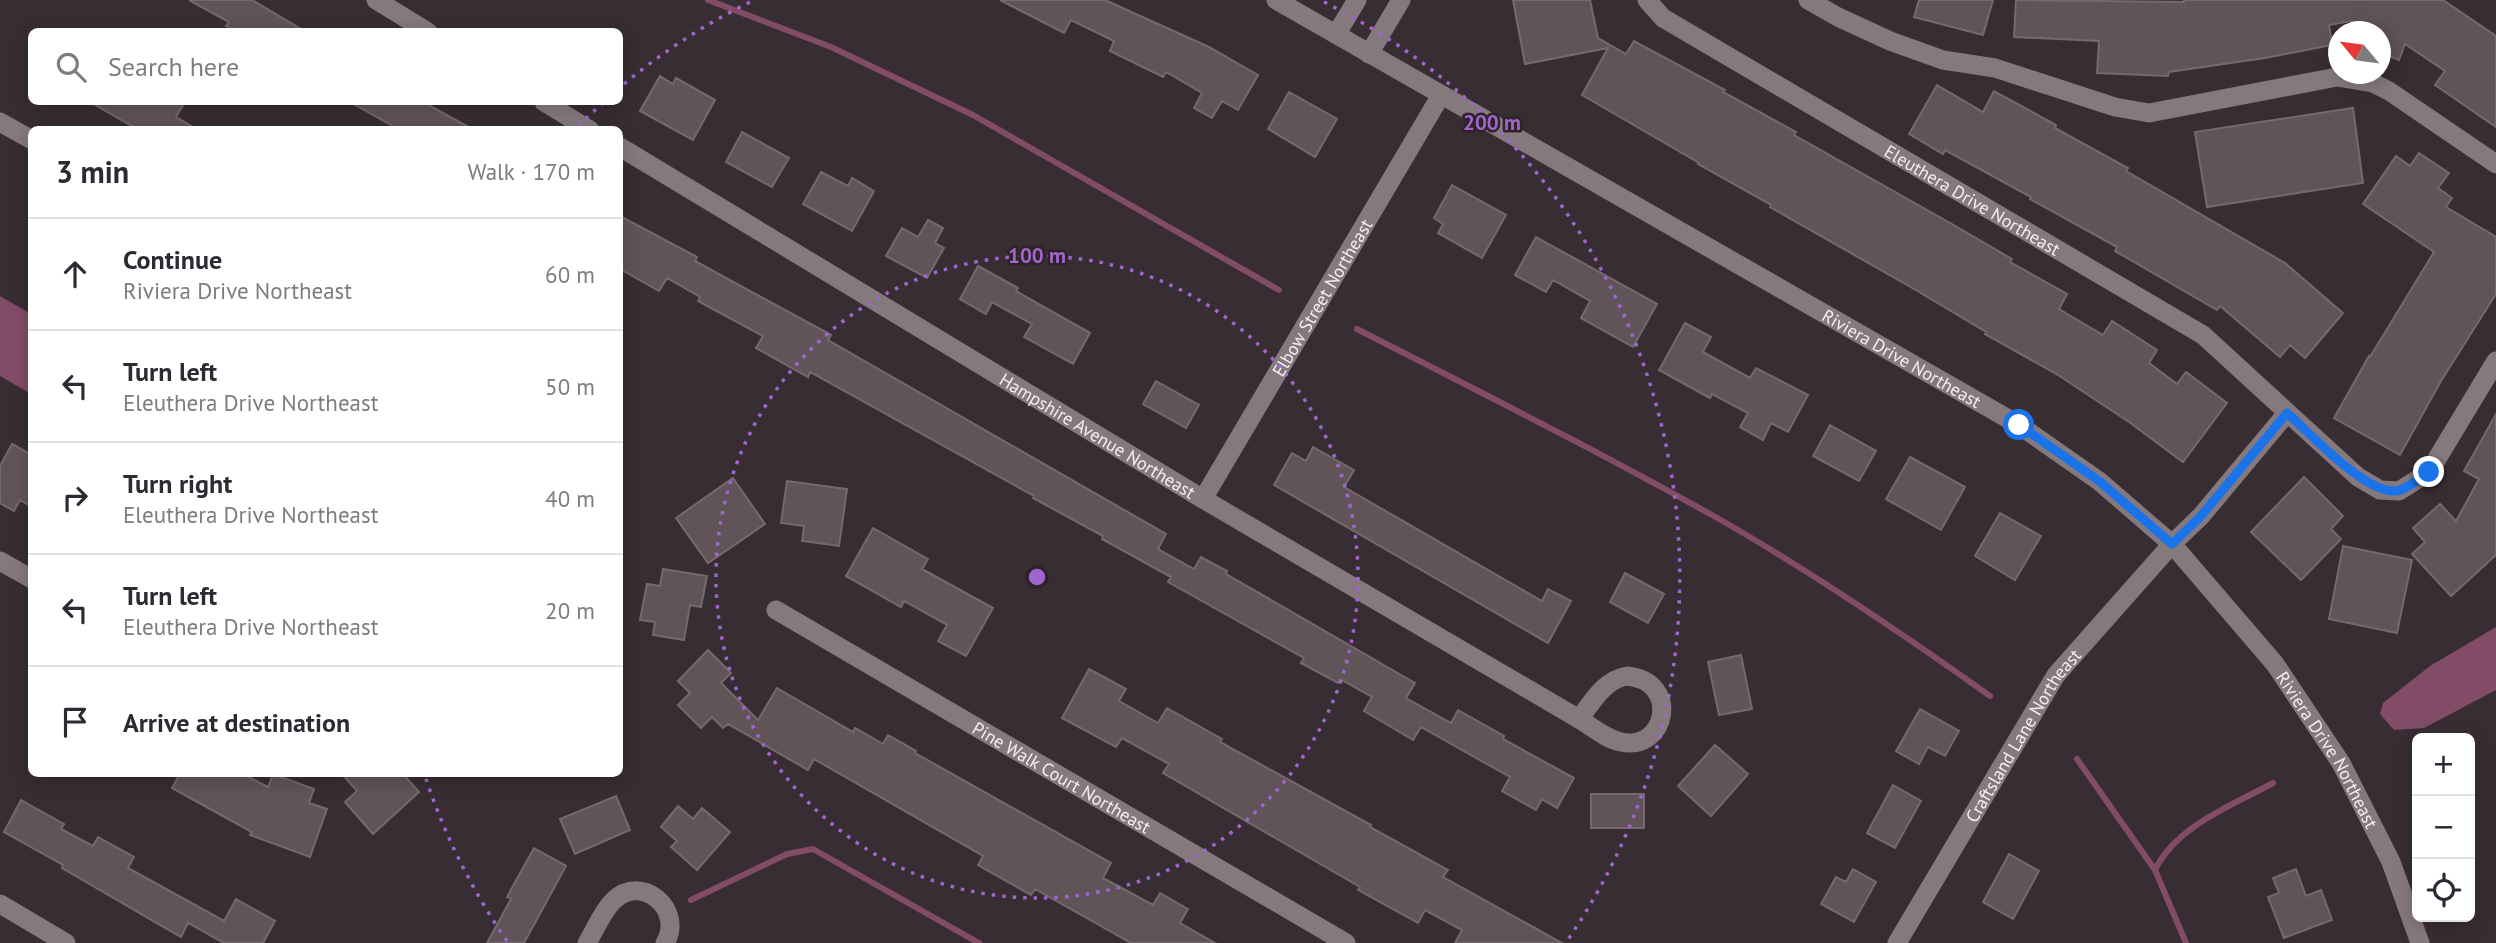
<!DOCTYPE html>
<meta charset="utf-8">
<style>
body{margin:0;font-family:"PT Sans",sans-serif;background:#f7f7f7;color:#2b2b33}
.controls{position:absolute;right:21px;bottom:21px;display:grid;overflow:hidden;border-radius:10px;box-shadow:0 4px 18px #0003}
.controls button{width:63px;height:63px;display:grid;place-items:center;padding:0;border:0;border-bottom:2px solid #e1e1e2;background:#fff;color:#2b2b33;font:35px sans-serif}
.compass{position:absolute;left:2328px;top:21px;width:63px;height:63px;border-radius:50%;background:#fff;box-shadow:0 4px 18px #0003;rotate:299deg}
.stop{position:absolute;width:21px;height:21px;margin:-16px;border:5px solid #1a73e8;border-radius:50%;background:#fff}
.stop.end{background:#1a73e8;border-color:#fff;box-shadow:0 2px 7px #0008}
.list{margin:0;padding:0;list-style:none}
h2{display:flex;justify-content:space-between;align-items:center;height:91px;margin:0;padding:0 28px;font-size:30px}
h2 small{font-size:23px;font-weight:400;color:#7c7c81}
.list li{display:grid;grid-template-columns:46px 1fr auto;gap:21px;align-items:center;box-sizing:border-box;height:112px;padding:0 28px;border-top:2px solid #e1e1e2}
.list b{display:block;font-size:26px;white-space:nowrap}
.list p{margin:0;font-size:23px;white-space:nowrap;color:#7c7c81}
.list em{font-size:23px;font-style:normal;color:#7c7c81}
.icon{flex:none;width:38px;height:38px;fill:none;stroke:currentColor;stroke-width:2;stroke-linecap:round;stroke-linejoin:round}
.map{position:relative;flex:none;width:2496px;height:943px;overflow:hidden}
.search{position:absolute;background:#fff;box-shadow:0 4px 18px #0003;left:28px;top:28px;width:595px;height:77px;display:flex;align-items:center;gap:18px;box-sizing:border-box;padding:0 24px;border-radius:10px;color:#7c7c81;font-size:26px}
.panel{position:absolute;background:#fff;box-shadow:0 4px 18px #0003;left:28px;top:126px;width:595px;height:651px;border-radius:10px}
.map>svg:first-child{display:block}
</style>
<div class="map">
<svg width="2496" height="943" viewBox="0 0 2496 943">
<rect width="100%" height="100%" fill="#382d32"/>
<path fill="#824c67" d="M 0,296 L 31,314 L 31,394 L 0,376 Z
M 2496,627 L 2496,690 L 2424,728 L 2394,730 L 2380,714 L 2383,703 L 2430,666 Z"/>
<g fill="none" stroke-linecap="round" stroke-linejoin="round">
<path stroke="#824c67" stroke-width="6" d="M 708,0 L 831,47 L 973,115 L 1279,290
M 1357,329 C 1478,391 1600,452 1719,519 C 1812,572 1903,634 1990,696
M 2077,759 L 2155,870 L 2186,943
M 2155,870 C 2176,826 2233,805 2273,783
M 691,900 L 787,854 L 813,849 L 979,943"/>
</g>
<path fill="#605459" stroke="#75696e" stroke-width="2" d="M 189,0 L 252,0 L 306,32 L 236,32 L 226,26 L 229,22 Z
M 1000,0 L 1105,0 L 1209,47 L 1258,75 L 1238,110 L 1222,101 L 1212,118 L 1194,108 L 1202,93 L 1166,72 L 1163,77 L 1110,51 L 1114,41 L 1071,20 L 1064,33 Z
M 1513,0 L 1590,0 L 1598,38 L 1626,54 L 1634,41 L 1725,90 L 1723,92 L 1796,132 L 1794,135 L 1952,224 L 2012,259 L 2010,262 L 2067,294 L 2059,309 L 2103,335 L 2112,321 L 2157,350 L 2149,363 L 2177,384 L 2186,372 L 2227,403 L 2183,462 L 2129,422 L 2058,375 L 1985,334 L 1986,332 L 1914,289 L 1770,207 L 1771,205 L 1698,164 L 1699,163 L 1582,95 L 1608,48 L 1525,64 Z
M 1919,0 L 1993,0 L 1983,35 L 1914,17 Z
M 2016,0 L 2184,2 L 2184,0 L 2443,0 L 2496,36 L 2496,127 L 2435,85 L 2445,71 L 2405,44 L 2399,60 L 2381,53 L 2381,32 L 2352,21 L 2329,25 L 2332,45 L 2265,58 L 2169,72 L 2168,76 L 2097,73 L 2099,41 L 2014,37 Z
M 660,76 L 673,84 L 676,78 L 715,100 L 693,140 L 640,111 Z
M 1937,85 L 1983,112 L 1994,91 L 2056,125 L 2055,128 L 2128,168 L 2126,171 L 2285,263 L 2343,313 L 2305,358 L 2290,345 L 2280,357 L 2220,306 L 2217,310 L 2115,251 L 2117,247 L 2030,199 L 2031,197 L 1945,150 L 1943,154 L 1909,134 Z
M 1289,92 L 1337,119 L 1315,157 L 1268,129 Z
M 90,102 L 185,102 L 176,117 L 198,130 L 139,130 Z
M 350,102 L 423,102 L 474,130 L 400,130 Z
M 2353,108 L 2363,183 L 2207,207 L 2195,132 Z
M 742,132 L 789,158 L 772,187 L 726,162 Z
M 2419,153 L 2449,173 L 2438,188 L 2452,198 L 2446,207 L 2496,237 L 2496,294 L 2441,381 L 2400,455 L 2334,418 L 2369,356 L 2370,357 L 2434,252 L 2363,204 L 2396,156 L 2410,166 Z
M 821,172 L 848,186 L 852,178 L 874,191 L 852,231 L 803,204 Z
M 1452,185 L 1506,215 L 1482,258 L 1438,233 L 1443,224 L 1434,218 Z
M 620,216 L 697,257 L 695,261 L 831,335 L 828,340 L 1166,534 L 1158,549 L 1194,569 L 1201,557 L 1227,571 L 1226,574 L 1415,683 L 1406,698 L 1451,723 L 1458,710 L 1504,736 L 1503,739 L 1574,778 L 1557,808 L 1542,799 L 1536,810 L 1502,791 L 1510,777 L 1421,727 L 1413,740 L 1364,711 L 1372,697 L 1340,679 L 1338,683 L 1301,663 L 1304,658 L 1168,582 L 1171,577 L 1102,539 L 1103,536 L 1033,498 L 1034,496 L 810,372 L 808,377 L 756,348 L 763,336 L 698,301 L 700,297 L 667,278 L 659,291 L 620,269 Z
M 928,220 L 943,228 L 935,243 L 944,248 L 927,278 L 886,256 L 902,228 L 918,237 Z
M 1536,237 L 1657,304 L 1633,347 L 1581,318 L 1590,301 L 1553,280 L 1546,292 L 1515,275 Z
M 978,266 L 1018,288 L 1016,291 L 1090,333 L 1073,364 L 1024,337 L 1032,324 L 992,302 L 986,314 L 960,299 Z
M 1685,323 L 1711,337 L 1703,352 L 1750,378 L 1756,368 L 1808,395 L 1788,432 L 1771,423 L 1763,440 L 1740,427 L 1748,413 L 1712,394 L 1710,398 L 1659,370 Z
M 1156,381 L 1199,405 L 1186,428 L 1143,404 Z
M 2496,414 L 2496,555 L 2451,596 L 2412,554 L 2425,542 L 2413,528 L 2440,504 L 2456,521 L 2479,479 L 2464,471 Z
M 1830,425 L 1876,451 L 1859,481 L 1813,456 Z
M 12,444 L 32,455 L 32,507 L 20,500 L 14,511 L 0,503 L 0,466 Z
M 1313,447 L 1354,470 L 1344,487 L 1542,601 L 1548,589 L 1571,601 L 1548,643 L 1274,485 L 1292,453 L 1306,461 Z
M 1910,457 L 1965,487 L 1941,530 L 1886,499 Z
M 2304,477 L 2343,516 L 2331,529 L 2341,539 L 2301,580 L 2251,532 Z
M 733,478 L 765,524 L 708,563 L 676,518 Z
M 787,481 L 847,489 L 839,546 L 802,541 L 804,526 L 781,523 Z
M 2000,513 L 2041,536 L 2015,580 L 1975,556 Z
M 873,528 L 928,559 L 922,569 L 993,608 L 966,656 L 938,641 L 947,625 L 904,601 L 901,607 L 846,576 Z
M 2343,546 L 2412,560 L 2397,633 L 2329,619 Z
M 663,569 L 707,576 L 701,607 L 690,605 L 684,640 L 653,635 L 655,622 L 640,620 L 647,584 L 660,586 Z
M 1625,573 L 1664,594 L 1648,623 L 1610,602 Z
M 708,650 L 731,673 L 721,683 L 758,720 L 777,688 L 853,732 L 855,728 L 883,744 L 888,735 L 916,751 L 915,753 L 1111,863 L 1103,878 L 1153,905 L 1160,893 L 1188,909 L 1180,923 L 1215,943 L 1131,943 L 1035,889 L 1031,895 L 978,865 L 983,856 L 814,759 L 808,770 L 728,724 L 723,728 L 712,717 L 701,728 L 678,705 L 690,693 L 678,681 Z
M 1741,655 L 1752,709 L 1719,715 L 1708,662 Z
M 1089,669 L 1126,689 L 1119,701 L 1158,723 L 1167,708 L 1222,739 L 1220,742 L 1371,825 L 1370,827 L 1448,870 L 1443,877 L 1562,943 L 1455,943 L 1462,930 L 1425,910 L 1418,923 L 1358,890 L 1360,887 L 1163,773 L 1169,764 L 1122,738 L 1116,747 L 1062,718 Z
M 1920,709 L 1959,731 L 1945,756 L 1928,747 L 1919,764 L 1896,751 Z
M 1715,745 L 1748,774 L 1711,816 L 1678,786 Z
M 180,774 L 243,774 L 268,787 L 273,774 L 314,789 L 309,803 L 327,809 L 310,857 L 250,835 L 252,832 L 172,788 Z
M 342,774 L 403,774 L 419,792 L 373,834 L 345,802 L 357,791 Z
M 1893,785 L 1921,801 L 1895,848 L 1867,833 Z
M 1591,794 L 1644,794 L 1644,828 L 1591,828 Z
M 616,796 L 630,830 L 575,854 L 560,819 Z
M 21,800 L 64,824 L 61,829 L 93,846 L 98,837 L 134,857 L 128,868 L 224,921 L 236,899 L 275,921 L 263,943 L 224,943 L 188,923 L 181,937 L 62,868 L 63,865 L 4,832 Z
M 678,806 L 693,819 L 702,808 L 730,832 L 697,870 L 671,847 L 677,841 L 661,827 Z
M 534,848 L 566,866 L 524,943 L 487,943 L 511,899 L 507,897 Z
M 2009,854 L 2039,871 L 2013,919 L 1983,902 Z
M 1853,869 L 1876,882 L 1854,922 L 1821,904 L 1836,877 L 1846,882 Z
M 2296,869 L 2306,896 L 2321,890 L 2332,920 L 2284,938 L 2268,897 L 2279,893 L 2273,878 Z"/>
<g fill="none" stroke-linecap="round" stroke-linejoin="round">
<g stroke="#85797e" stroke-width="19">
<path d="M 376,0 L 428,32"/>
<path id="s1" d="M 1647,0 L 1663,18 L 2203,335 L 2358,477 L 2380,490 L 2399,491 L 2429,472 L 2496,361"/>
<path d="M 1808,0 L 1838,17 L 1890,41 L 1943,60 L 1995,68 L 2115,107 L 2149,113 L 2337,77 L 2373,83 L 2389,91 L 2496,164"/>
<path d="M 1337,33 L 1357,0"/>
<path d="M 1369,54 L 1401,0"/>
<path d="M 544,102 L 590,130"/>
<path d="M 0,122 L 32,140"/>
<path id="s2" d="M 620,147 L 1203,499 L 1579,719"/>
<path id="s3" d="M 1203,499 L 1441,95"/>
<path d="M 0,561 L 32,579"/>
<path id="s4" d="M 776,610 L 1346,943"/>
<path d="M 1627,676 C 1681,681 1667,752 1621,742 C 1606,739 1592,727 1579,719 C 1593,701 1604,680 1627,676 Z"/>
<path d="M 0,904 L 66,943"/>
<path d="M 587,943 C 595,930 602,912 613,901 C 641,872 685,910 665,943"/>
<path id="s5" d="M 1897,943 L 2056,675 L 2172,544 L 2201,516 L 2287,413"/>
</g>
<path stroke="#85797e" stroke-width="19" id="s6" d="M 1276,0 L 2019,425 L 2099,481 L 2172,544 L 2275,664 L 2341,763 L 2391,862 L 2420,943"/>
</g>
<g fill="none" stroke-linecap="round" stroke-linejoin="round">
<path stroke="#1a73e8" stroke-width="9" d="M 2019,425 L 2099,481 L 2172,544 L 2201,516 L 2287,413 C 2311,434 2364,493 2396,491 C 2407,490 2420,477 2429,472"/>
</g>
<g fill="none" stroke="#a066ce" stroke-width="3.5" stroke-dasharray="3.5 7">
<circle cx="1037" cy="577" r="321"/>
<path d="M507 941A643 643 0 0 1 425 776M578 126A643 643 0 0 1 603 103M624 84A643 643 0 0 1 750 2M1324 2A643 643 0 0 1 1567 941"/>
</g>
<g text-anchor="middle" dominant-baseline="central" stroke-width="5" stroke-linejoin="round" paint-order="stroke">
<g font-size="18" fill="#f5edf0" stroke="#2d2328">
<text stroke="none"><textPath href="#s1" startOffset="383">Eleuthera Drive Northeast</textPath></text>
<text stroke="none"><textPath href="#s3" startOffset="234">Elbow Street Northeast</textPath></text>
<text stroke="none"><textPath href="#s6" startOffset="721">Riviera Drive Northeast</textPath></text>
<text stroke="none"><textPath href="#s2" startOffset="558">Hampshire Avenue Northeast</textPath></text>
<text stroke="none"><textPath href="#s5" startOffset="243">Craftsland Lane Northeast</textPath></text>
<text stroke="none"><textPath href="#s6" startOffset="1309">Riviera Drive Northeast</textPath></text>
<text stroke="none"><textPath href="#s4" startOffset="331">Pine Walk Court Northeast</textPath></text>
</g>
</g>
<circle cx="1037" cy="577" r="10" fill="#a066ce" stroke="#2d2328" stroke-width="3.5"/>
<g font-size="21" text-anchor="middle" font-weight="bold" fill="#a066ce" stroke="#2d2328" stroke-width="5" stroke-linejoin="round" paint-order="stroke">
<text x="1492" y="130">200 m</text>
<text x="1037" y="263">100 m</text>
</g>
</svg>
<div class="controls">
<button>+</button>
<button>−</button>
<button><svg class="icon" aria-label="locate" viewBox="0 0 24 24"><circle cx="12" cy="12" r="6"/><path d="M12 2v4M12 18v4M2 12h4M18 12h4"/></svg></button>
</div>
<svg class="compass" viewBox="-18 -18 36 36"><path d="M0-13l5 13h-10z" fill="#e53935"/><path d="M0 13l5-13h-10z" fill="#7c7c81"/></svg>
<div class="stop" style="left:2019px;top:425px"></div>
<div class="stop end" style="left:2429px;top:472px"></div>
<div class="search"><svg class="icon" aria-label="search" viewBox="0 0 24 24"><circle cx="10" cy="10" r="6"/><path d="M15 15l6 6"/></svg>Search here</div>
<section class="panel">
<h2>3 min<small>Walk · 170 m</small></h2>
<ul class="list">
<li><svg class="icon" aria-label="ahead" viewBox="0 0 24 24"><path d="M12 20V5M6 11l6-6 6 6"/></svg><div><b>Continue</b><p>Riviera Drive Northeast</p></div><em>60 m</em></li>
<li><svg class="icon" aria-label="left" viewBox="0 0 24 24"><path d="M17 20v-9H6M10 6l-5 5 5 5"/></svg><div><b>Turn left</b><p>Eleuthera Drive Northeast</p></div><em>50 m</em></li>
<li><svg class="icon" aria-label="right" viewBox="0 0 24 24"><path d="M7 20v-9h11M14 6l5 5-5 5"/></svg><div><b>Turn right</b><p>Eleuthera Drive Northeast</p></div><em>40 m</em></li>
<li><svg class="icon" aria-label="left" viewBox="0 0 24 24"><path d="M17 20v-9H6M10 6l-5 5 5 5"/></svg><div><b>Turn left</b><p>Eleuthera Drive Northeast</p></div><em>20 m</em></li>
<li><svg class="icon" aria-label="arrive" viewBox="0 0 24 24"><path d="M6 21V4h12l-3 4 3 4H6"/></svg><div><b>Arrive at destination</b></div></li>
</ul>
</section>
</div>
